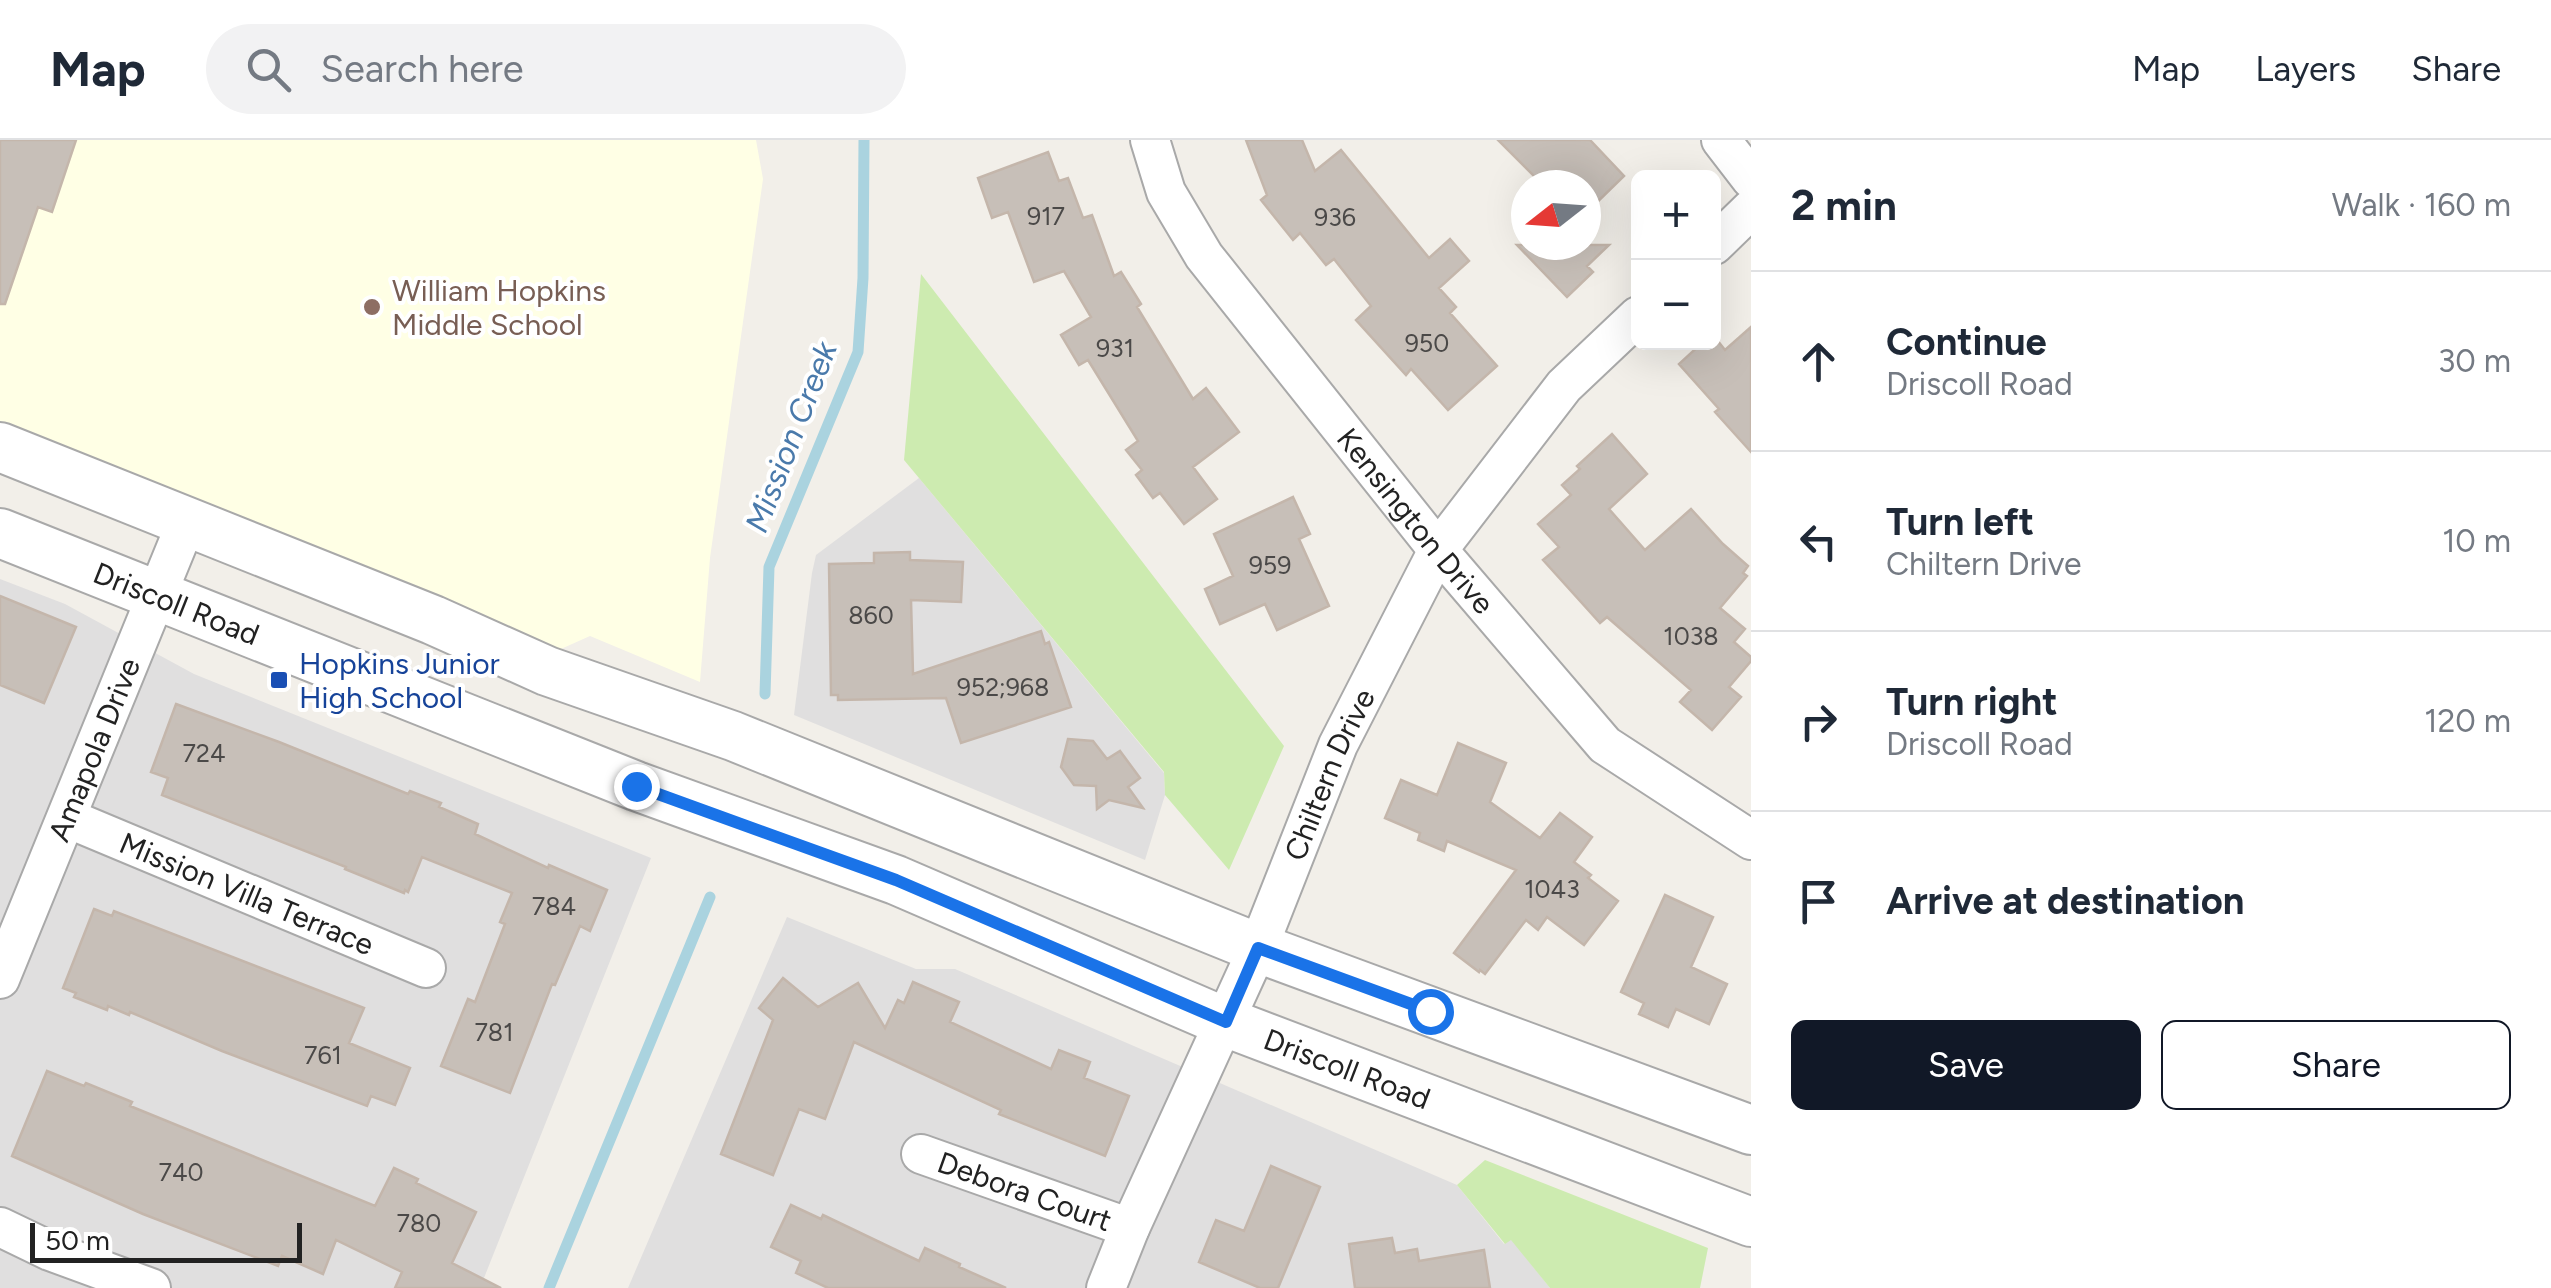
<!DOCTYPE html>
<meta charset="utf-8">
<style>
body{margin:0;font-family:Figtree,sans-serif;background:#f2f2f3;color:#1f2937}
.controls{position:absolute;right:30px;top:30px;display:grid;overflow:hidden;border-radius:15px;box-shadow:0 10px 40px #0002}
.controls button{width:90px;height:90px;display:grid;place-items:center;padding:0;border:0;border-bottom:2px solid #e0e1e3;background:#fff;color:#1f2937;font:50px sans-serif}
.compass{position:absolute;left:1511px;top:30px;width:90px;height:90px;border-radius:50%;background:#fff;box-shadow:0 10px 40px #0002;rotate:253deg}
.scale{position:absolute;left:30px;bottom:25px;width:272px;box-sizing:border-box;padding-left:10px;border:5px solid #222;border-top:0;font-size:28px;line-height:35px;white-space:nowrap;color:#222;-webkit-text-stroke:8px #fff;paint-order:stroke}
.stop{position:absolute;width:30px;height:30px;margin:-22px;border:8px solid #1a73e8;border-radius:50%;background:#fff}
.stop.end{background:#1a73e8;border-color:#fff;box-shadow:0 2px 10px #0008}
.list{margin:0;padding:0;list-style:none}
h2{display:flex;justify-content:space-between;align-items:center;height:130px;margin:0;padding:0 40px;font-size:42px}
h2 small{font-size:32px;font-weight:400;color:#747a83}
.list li{display:grid;grid-template-columns:65px 1fr auto;gap:30px;align-items:center;box-sizing:border-box;height:180px;padding:0 40px;border-top:2px solid #e0e1e3}
.list b{display:block;font-size:38px;white-space:nowrap}
.list p{margin:0;font-size:32px;white-space:nowrap;color:#747a83}
.list em{font-size:32px;font-style:normal;color:#747a83}
.actions{display:flex;gap:20px;padding:30px 40px}
.actions a{flex:1;padding:22px 0;border:2px solid #111827;border-radius:15px;text-align:center;font-size:35px;color:#111827}
.actions .main{background:#111827;color:#fff}
.icon{flex:none;width:55px;height:55px;fill:none;stroke:currentColor;stroke-width:2;stroke-linecap:round;stroke-linejoin:round}
.map{position:relative;flex:none;width:1751px;height:1148px;overflow:hidden}
header{display:flex;align-items:center;gap:60px;box-sizing:border-box;height:140px;padding:0 50px;background:#fff;border-bottom:2px solid #e0e1e3}
header strong{font-size:48px}
nav{display:flex;gap:55px;margin-inline-start:auto;font-size:35px}
.search{width:700px;height:90px;background:#f2f2f3;display:flex;align-items:center;gap:25px;box-sizing:border-box;padding:0 35px;border-radius:55px;color:#747a83;font-size:38px}
main{display:flex}
aside{flex:1;background:#fff}
.map>svg:first-child{display:block}
</style>
<header>
<strong>Map</strong>
<div class="search"><svg class="icon" aria-label="search" viewBox="0 0 24 24"><circle cx="10" cy="10" r="6"/><path d="M15 15l6 6"/></svg>Search here</div>
<nav><a>Map</a><a>Layers</a><a>Share</a></nav>
</header>
<main>
<div class="map">
<svg width="1751" height="1148" viewBox="0 0 1751 1148">
<rect width="100%" height="100%" fill="#f2efe9"/>
<path fill="#e0dfdf" d="M 919,338 L 1164,633 L 1165,655 L 1145,720 L 794,575 L 812,433 L 816,415 Z
M 0,439 L 65,464 L 194,534 L 651,718 L 480,1148 L 0,1148 Z
M 787,777 L 916,829 L 955,829 L 1457,1045 L 1504,1104 L 1511,1099 L 1550,1148 L 628,1148 Z"/>
<path fill="#ffffe5" d="M 0,0 L 756,0 L 763,39 L 710,418 L 700,542 L 590,496 L 534,521 L 0,294 Z"/>
<path fill="#cdebb0" d="M 921,134 L 1284,606 L 1229,730 L 1165,655 L 1164,632 L 904,320 Z
M 1485,1020 L 1708,1108 L 1700,1148 L 1550,1148 L 1511,1100 L 1505,1104 L 1457,1045 Z"/>
<g fill="none" stroke-linecap="round" stroke-linejoin="round">
<path stroke="#aad3df" stroke-width="11" d="M 765,554 L 769,427 L 858,212 L 863,138 L 864,0
M 549,1148 L 710,757"/>
</g>
<path fill="#c7bfb8" stroke="#c4b6ab" stroke-width="2.5" d="M 0,0 L 76,0 L 52,72 L 38,67 L 5,164 L 0,164 Z
M 1246,0 L 1302,0 L 1315,31 L 1341,10 L 1429,118 L 1450,99 L 1469,121 L 1439,148 L 1456,167 L 1450,173 L 1497,226 L 1448,270 L 1411,229 L 1406,235 L 1356,180 L 1371,166 L 1334,119 L 1326,125 L 1300,93 L 1293,100 L 1261,60 L 1267,55 Z
M 1498,0 L 1590,0 L 1624,36 L 1586,73 L 1586,45 L 1543,45 Z
M 1048,12 L 1059,41 L 1068,38 L 1083,78 L 1092,75 L 1114,136 L 1121,132 L 1141,164 L 1137,167 L 1193,259 L 1206,248 L 1239,292 L 1193,327 L 1217,359 L 1184,384 L 1160,353 L 1153,358 L 1136,335 L 1142,330 L 1126,310 L 1138,301 L 1088,220 L 1079,225 L 1061,195 L 1091,177 L 1064,131 L 1034,142 L 1008,72 L 992,78 L 978,38 Z
M 1517,105 L 1609,105 L 1587,126 L 1593,132 L 1567,157 Z
M 1751,187 L 1751,312 L 1715,272 L 1719,269 L 1679,224 L 1703,202 L 1714,202 L 1714,196 L 1725,210 Z
M 1612,294 L 1647,334 L 1609,369 L 1645,410 L 1691,369 L 1723,404 L 1748,426 L 1743,433 L 1747,436 L 1720,468 L 1745,489 L 1734,502 L 1751,517 L 1751,521 L 1729,547 L 1741,557 L 1712,590 L 1680,562 L 1691,550 L 1607,477 L 1600,483 L 1543,420 L 1559,407 L 1538,384 L 1571,355 L 1562,345 L 1580,329 L 1577,326 Z
M 1293,357 L 1310,394 L 1299,399 L 1329,466 L 1277,490 L 1265,464 L 1220,484 L 1205,449 L 1233,436 L 1214,394 Z
M 910,412 L 910,420 L 963,422 L 961,462 L 911,460 L 913,534 L 1041,491 L 1045,504 L 1049,502 L 1071,567 L 961,603 L 946,558 L 838,560 L 838,555 L 831,555 L 829,424 L 874,423 L 874,413 Z
M 0,456 L 76,487 L 44,563 L 0,545 Z
M 176,564 L 279,602 L 408,654 L 410,651 L 441,663 L 439,667 L 478,684 L 475,694 L 548,728 L 549,725 L 607,750 L 590,791 L 580,786 L 555,845 L 552,844 L 510,953 L 441,926 L 468,859 L 475,862 L 505,784 L 500,782 L 512,753 L 422,717 L 408,752 L 405,750 L 404,753 L 345,729 L 346,727 L 162,655 L 168,638 L 151,632 Z
M 1068,599 L 1093,601 L 1107,619 L 1120,611 L 1140,638 L 1128,647 L 1143,668 L 1109,660 L 1097,669 L 1096,646 L 1074,645 L 1061,627 Z
M 1458,603 L 1506,623 L 1490,662 L 1540,698 L 1560,673 L 1592,697 L 1574,722 L 1591,735 L 1588,738 L 1618,761 L 1584,805 L 1547,777 L 1538,790 L 1526,780 L 1485,834 L 1480,830 L 1479,832 L 1454,813 L 1516,730 L 1447,701 L 1444,711 L 1418,700 L 1420,693 L 1385,678 L 1401,640 L 1437,655 Z
M 1665,755 L 1713,777 L 1691,827 L 1727,844 L 1709,884 L 1676,869 L 1668,887 L 1639,874 L 1644,863 L 1621,852 Z
M 94,769 L 112,776 L 114,771 L 364,868 L 349,903 L 410,928 L 395,965 L 371,956 L 367,966 L 222,911 L 130,872 L 129,875 L 108,866 L 107,870 L 74,857 L 76,853 L 63,848 Z
M 783,838 L 818,867 L 858,843 L 885,888 L 898,860 L 904,863 L 913,842 L 959,862 L 950,882 L 1051,929 L 1059,910 L 1090,922 L 1084,938 L 1129,956 L 1105,1016 L 999,974 L 1001,970 L 854,902 L 825,979 L 799,969 L 773,1035 L 721,1014 L 773,880 L 759,868 Z
M 47,931 L 84,946 L 86,943 L 132,962 L 130,966 L 375,1066 L 394,1028 L 418,1039 L 416,1043 L 476,1072 L 452,1123 L 501,1148 L 395,1148 L 402,1132 L 336,1100 L 323,1134 L 282,1116 L 278,1126 L 143,1074 L 12,1016 Z
M 1271,1026 L 1320,1047 L 1278,1148 L 1260,1148 L 1199,1122 L 1216,1080 L 1244,1091 Z
M 791,1065 L 821,1079 L 823,1075 L 919,1121 L 925,1108 L 960,1124 L 959,1127 L 1006,1148 L 828,1148 L 796,1133 L 801,1121 L 771,1107 Z
M 1392,1098 L 1395,1113 L 1417,1109 L 1419,1121 L 1484,1110 L 1490,1148 L 1355,1148 L 1349,1104 Z"/>
<g fill="none" stroke-linecap="round" stroke-linejoin="round">
<g stroke="#a9a9a9" stroke-width="42">
<g id="minor">
<path id="s1" d="M 1150,0 L 1166,52 L 1204,116 L 1438,410 L 1605,605 L 1751,700"/>
<path d="M 1721,0 L 1751,39"/>
<path d="M 1714,105 L 1751,69"/>
<path id="s2" d="M 67,678 L 426,828"/>
<path id="s3" d="M 0,839 L 187,381"/>
<path id="s4" d="M 921,1014 L 1130,1088"/>
<path d="M 0,1087 L 50,1111 L 151,1148"/>
<path id="s5" d="M 1106,1148 L 1130,1088 L 1258,808 L 1338,605 L 1438,410 L 1564,246 L 1638,176"/>
</g>
</g>
<g stroke="#a9a9a9" stroke-width="52">
<g id="tertiary">
<path d="M 0,307 L 433,480 L 547,531 L 733,596 L 1258,808 L 1751,990"/>
<path id="s6" d="M 0,393 L 636,646 L 896,740 L 1225,882 L 1751,1082"/>
</g>
</g>
<use href="#minor" stroke="#fff" stroke-width="38"/>
<use href="#tertiary" stroke="#fff" stroke-width="48"/>
</g>
<g fill="none" stroke-linecap="round" stroke-linejoin="round">
<path stroke="#1a73e8" stroke-width="12" d="M 636,646 L 896,740 L 1226,882 L 1258,808 L 1430,871"/>
</g>
<circle fill="#8d6e63" stroke="#fff" stroke-width="4" cx="372" cy="167" r="10"/>
<rect fill="#1a4fb4" stroke="#fff" stroke-width="4" x="269" y="530" width="20" height="20" rx="5"/>
<g text-anchor="middle" dominant-baseline="central" stroke-width="8" stroke-linejoin="round" paint-order="stroke">
<g font-size="25" fill="#4b4948">
<text x="1046" y="76">917</text>
<text x="1335" y="77">936</text>
<text x="1427" y="203">950</text>
<text x="1115" y="208">931</text>
<text x="1270" y="425">959</text>
<text x="871" y="475">860</text>
<text x="1691" y="496">1038</text>
<text x="1003" y="547">952;968</text>
<text x="204" y="613">724</text>
<text x="1552" y="749">1043</text>
<text x="554" y="766">784</text>
<text x="494" y="892">781</text>
<text x="323" y="915">761</text>
<text x="181" y="1032">740</text>
<text x="419" y="1083">780</text>
</g>
<g font-size="30" fill="#785e54" stroke="#fff" text-anchor="start">
<text x="392" y="150">William Hopkins<tspan x="392" dy="34">Middle School</tspan></text>
</g>
<g font-size="30" fill="#222" stroke="#fff">
<text stroke="none"><textPath href="#s1" startOffset="468">Kensington Drive</textPath></text>
<text stroke="none"><textPath href="#s6" startOffset="190">Driscoll Road</textPath></text>
<text stroke="none"><textPath href="#s3" startOffset="248">Amapola Drive</textPath></text>
<text stroke="none"><textPath href="#s5" startOffset="560">Chiltern Drive</textPath></text>
<text stroke="none"><textPath href="#s2" startOffset="195">Mission Villa Terrace</textPath></text>
<text stroke="none"><textPath href="#s6" startOffset="1450">Driscoll Road</textPath></text>
<text stroke="none"><textPath href="#s4" startOffset="110">Debora Court</textPath></text>
</g>
<g font-size="30" fill="#164399" stroke="#fff" text-anchor="start">
<text x="299" y="523">Hopkins Junior<tspan x="299" dy="34">High School</tspan></text>
</g>
<g font-size="32" font-style="italic" fill="#4a7aab" stroke="#fff">
<text transform="translate(791 297) rotate(-69)">Mission Creek</text>
</g>
</g>
</svg>
<div class="controls">
<button>+</button>
<button>−</button>
</div>
<svg class="compass" viewBox="-18 -18 36 36"><path d="M0-13l5 13h-10z" fill="#e53935"/><path d="M0 13l5-13h-10z" fill="#747a83"/></svg>
<div class="scale">50 m</div>
<div class="stop" style="left:1430px;top:871px"></div>
<div class="stop end" style="left:636px;top:646px"></div>
</div>
<aside>
<h2>2 min<small>Walk · 160 m</small></h2>
<ul class="list">
<li><svg class="icon" aria-label="ahead" viewBox="0 0 24 24"><path d="M12 20V5M6 11l6-6 6 6"/></svg><div><b>Continue</b><p>Driscoll Road</p></div><em>30 m</em></li>
<li><svg class="icon" aria-label="left" viewBox="0 0 24 24"><path d="M17 20v-9H6M10 6l-5 5 5 5"/></svg><div><b>Turn left</b><p>Chiltern Drive</p></div><em>10 m</em></li>
<li><svg class="icon" aria-label="right" viewBox="0 0 24 24"><path d="M7 20v-9h11M14 6l5 5-5 5"/></svg><div><b>Turn right</b><p>Driscoll Road</p></div><em>120 m</em></li>
<li><svg class="icon" aria-label="arrive" viewBox="0 0 24 24"><path d="M6 21V4h12l-3 4 3 4H6"/></svg><div><b>Arrive at destination</b></div></li>
</ul>
<div class="actions"><a class="main">Save</a><a>Share</a></div>
</aside>
</main>
